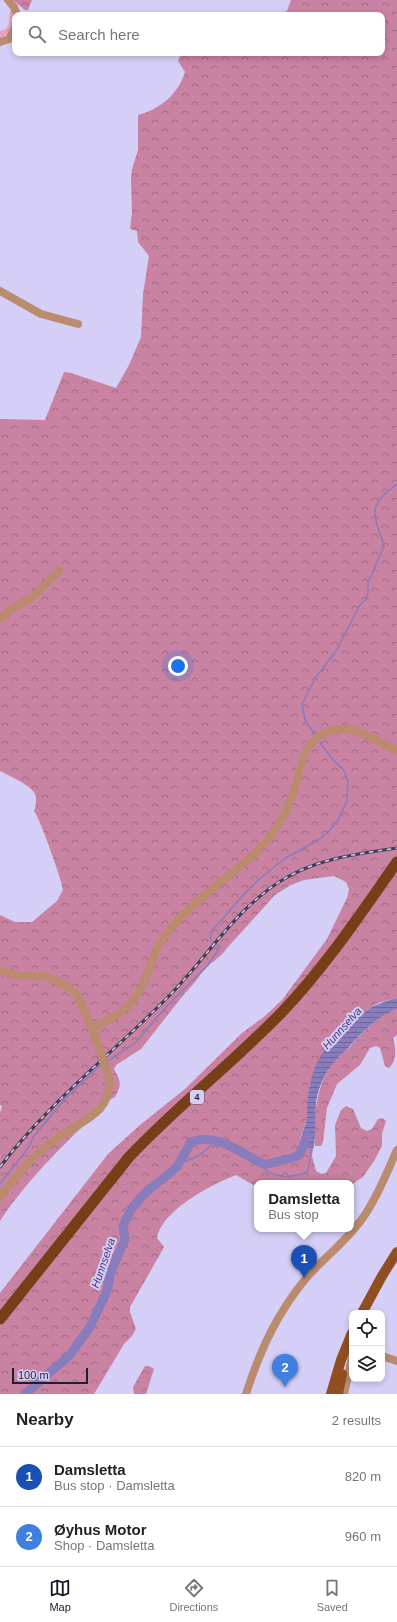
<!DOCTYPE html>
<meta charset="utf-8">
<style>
body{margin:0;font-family:Arial,sans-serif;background:#f6f6f6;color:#222}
.controls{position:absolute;right:12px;bottom:12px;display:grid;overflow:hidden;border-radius:8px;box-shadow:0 2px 6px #0003}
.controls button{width:36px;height:36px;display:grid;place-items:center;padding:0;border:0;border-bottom:1px solid #e0e0e0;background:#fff;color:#222;font:20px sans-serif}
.scale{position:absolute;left:12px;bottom:10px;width:76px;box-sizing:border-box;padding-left:4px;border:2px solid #211e30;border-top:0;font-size:11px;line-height:14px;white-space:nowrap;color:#211e30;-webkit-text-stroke:3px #d5cff7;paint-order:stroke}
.you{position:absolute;left:178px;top:666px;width:14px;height:14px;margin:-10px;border:3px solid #fff;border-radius:50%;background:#1a73e8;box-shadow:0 0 0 6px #1a73e833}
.badge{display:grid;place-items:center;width:26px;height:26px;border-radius:50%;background:#111827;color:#fff;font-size:13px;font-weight:700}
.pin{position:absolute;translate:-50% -33px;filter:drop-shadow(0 1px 2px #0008)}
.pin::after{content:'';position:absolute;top:21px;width:14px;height:12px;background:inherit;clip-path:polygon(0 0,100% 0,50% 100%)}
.popup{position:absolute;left:254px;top:1180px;width:100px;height:52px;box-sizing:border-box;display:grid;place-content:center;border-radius:8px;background:#fff;filter:drop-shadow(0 1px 3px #0005);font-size:13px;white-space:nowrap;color:#767676}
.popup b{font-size:15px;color:#222}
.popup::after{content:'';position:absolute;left:50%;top:100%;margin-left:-8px;border:8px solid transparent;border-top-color:#fff}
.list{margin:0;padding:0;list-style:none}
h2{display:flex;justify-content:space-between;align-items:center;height:52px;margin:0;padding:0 16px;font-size:17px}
h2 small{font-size:13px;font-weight:400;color:#767676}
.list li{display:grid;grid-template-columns:26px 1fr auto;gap:12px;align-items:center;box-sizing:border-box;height:60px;padding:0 16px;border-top:1px solid #e0e0e0}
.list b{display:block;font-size:15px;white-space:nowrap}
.list p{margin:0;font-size:13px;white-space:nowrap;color:#767676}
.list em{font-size:13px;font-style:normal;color:#767676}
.icon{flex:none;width:22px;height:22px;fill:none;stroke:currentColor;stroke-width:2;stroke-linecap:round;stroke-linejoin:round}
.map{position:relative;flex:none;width:397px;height:1394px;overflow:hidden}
.search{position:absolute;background:#fff;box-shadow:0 2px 6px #0003;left:12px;right:12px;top:12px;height:44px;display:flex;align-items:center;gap:10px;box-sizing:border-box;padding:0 14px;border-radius:8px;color:#767676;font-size:15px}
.sheet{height:172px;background:#fff}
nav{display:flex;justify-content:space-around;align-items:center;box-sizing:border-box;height:56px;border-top:1px solid #e0e0e0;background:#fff;font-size:11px;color:#767676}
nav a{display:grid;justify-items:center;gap:2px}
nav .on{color:#111827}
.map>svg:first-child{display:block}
</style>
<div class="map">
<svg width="397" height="1394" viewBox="0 0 397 1394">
<defs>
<pattern id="grass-tufts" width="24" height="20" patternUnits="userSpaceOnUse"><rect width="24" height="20" fill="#e5a1be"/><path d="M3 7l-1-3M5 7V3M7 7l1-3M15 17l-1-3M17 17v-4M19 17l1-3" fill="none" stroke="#c48aa4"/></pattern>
<pattern id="forest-crowns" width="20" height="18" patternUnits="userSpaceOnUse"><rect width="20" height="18" fill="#c982a1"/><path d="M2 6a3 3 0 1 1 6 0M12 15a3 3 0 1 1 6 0" fill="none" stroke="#a36a84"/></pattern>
<pattern id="water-rules" width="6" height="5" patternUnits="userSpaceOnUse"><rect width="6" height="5" fill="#887cbd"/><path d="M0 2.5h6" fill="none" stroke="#6f659a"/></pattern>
</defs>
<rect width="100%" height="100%" fill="#d5cff7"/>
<path fill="url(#grass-tufts)" d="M 12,7 C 17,21 14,32 0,38 L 0,31 C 15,29 6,15 12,7 Z"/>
<path fill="url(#forest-crowns)" d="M 13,0 L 32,0 L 28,10 L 25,10 Z
M 291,0 L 397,0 L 397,998 L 378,1003 L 358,1016 L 347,1029 L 332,1041 L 323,1052 L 310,1083 L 307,1102 L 307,1119 L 300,1139 L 311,1149 L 313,1149 L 312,1156 L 316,1171 L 322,1174 L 326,1173 L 336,1156 L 335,1125 L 341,1110 L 346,1106 L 353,1109 L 361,1128 L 367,1131 L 372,1129 L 378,1119 L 382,1118 L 386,1121 L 382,1134 L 382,1146 L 374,1161 L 363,1177 L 351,1185 L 351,1183 L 257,1183 L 257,1187 L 236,1175 C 212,1184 161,1211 157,1238 L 164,1247 L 163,1249 L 130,1307 L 130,1312 L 136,1329 L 132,1336 L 124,1344 L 94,1394 L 0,1394 L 0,1293 L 108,1154 L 140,1125 L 185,1089 L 242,1033 L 265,1016 L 282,1000 L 327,939 L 347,898 L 349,889 L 346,882 L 334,876 L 304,880 L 291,885 L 275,895 L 228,947 C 223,954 217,959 210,964 C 201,972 195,984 185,993 L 141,1049 L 116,1065 L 114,1069 C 121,1082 122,1084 115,1097 L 111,1099 C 72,1137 30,1175 0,1221 L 0,1113 L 2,1106 L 0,1105 L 0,915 L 15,922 L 32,922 L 57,901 L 63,890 C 63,883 39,816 34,811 C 36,806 37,799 35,794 C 32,786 8,775 0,771 L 0,419 L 45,420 L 64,372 L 71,373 L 116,388 L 129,365 L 141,337 L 143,294 L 149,256 L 138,242 L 137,231 L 130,229 L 132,213 L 131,179 L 132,169 L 138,150 L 138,115 C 161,109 178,94 185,72 L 178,61 L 181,53 L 382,53 L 382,15 L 272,15 L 287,11 Z
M 397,1009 L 397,1035 L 393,1038 C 396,1048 397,1061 389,1068 L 385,1066 L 380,1048 L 376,1046 L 370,1048 L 360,1065 L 337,1084 L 327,1108 L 323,1142 L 321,1146 L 315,1146 C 314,1116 315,1089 332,1064 C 337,1057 344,1053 350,1047 C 363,1031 377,1017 397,1009 Z
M 145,1366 L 149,1366 L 154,1369 L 146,1394 L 134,1394 L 133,1387 Z"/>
<path fill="url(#water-rules)" d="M 397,998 L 397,1009 C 377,1017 363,1031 349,1047 C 345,1052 340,1055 336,1060 C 326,1070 317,1090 316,1104 C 315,1114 316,1145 313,1149 L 300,1145 C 300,1136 305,1128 307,1118 C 307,1113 307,1108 307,1103 C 309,1082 316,1057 332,1041 C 337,1036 343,1033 348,1027 C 366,1009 372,1005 397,998 Z"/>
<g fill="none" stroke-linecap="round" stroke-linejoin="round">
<path stroke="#887cbd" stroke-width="1.5" d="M 316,736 L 305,720 L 302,704 L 316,677 L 336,651 L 360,605 L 365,600 L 368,593 L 368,583 L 384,546 C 382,536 375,524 375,514 C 374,501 388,491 397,484
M 108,1061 L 135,1043 L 166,1007 L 208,965 L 220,947 L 211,940 L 210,933 L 247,891 L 262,877 L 284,859 L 320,839 L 329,831 L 338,820 L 347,801 L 348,781 L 343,769 L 333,760 L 319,741
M 180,1163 C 197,1158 204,1153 216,1140
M 263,1164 L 266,1171 C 281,1178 291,1178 307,1172 L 309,1166 L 311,1149
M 0,1184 L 28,1148 L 34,1136 L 66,1098 L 101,1065"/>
<path stroke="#887cbd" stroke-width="9" d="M 25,1394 L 69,1356 L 90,1327 L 107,1291 L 111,1272 L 125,1239 L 123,1226 L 131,1209 L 145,1193 L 177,1167 L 191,1142 C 216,1132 241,1153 263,1164 L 267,1164 L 296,1157 C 302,1152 305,1144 307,1136"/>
<path stroke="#ba8b6e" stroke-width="8" d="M 8,0 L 14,7 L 17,15
M 0,42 L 9,39 L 15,28
M 0,291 L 41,314 L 78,324
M 0,619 L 10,610 L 34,596 L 59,570
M 0,971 L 21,976 L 44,976 L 57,981 L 69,988 L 78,996 L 98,1044
M 92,1029 C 105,1021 122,1015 132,1002 C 144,987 149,968 156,951 C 161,940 168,932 175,923 C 206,888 261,859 282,818 C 286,812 289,805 291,799 C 301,774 299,742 329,731 C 356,722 374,743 397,750
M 0,1197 C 11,1182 23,1168 36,1155 C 44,1148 54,1140 63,1134 C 88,1118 112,1111 109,1077
M 382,1356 L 397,1361
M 246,1394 C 260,1350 278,1311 308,1276 C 326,1256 349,1239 364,1216 C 378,1196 387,1172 397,1150
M 344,1394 L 352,1357"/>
<path stroke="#914f21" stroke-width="10" d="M 362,1313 L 382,1276 L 397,1252
M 331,1394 L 341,1360 L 352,1333
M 338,1394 L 342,1374"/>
<path stroke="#773f18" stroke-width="11" d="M 0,1319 L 129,1157 C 178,1105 234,1062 283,1011 C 326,966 361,913 397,862"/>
<g stroke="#413d53" stroke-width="3">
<path id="rail" d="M 0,1167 C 49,1102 113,1053 170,995 C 208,956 237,907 284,879 C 319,858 358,854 397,848"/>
</g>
<use href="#rail" stroke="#d5cff7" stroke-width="1.5" stroke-dasharray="4.5" stroke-linecap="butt"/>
<path stroke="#ba8b6e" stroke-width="8" d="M 98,1044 L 109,1077"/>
</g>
<g text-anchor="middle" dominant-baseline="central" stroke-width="4" stroke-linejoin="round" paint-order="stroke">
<rect fill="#d5cff7" stroke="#57536c" stroke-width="1" x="190" y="1090" width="14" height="14" rx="3"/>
<g font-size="9" font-weight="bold" fill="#211e30">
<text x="197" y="1097">4</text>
</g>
<g font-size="11" font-style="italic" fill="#46307e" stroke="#d5cff7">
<text transform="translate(342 1028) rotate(-48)">Hunnselva</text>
<text transform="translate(103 1263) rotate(-71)">Hunnselva</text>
</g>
</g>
</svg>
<div class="controls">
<button><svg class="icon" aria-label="locate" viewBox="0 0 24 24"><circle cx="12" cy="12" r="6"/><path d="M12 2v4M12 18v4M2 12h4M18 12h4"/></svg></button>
<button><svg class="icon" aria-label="layers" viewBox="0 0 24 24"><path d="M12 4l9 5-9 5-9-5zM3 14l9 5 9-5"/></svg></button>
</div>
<div class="scale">100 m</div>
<div class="you"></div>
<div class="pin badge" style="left:304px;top:1278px;background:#1a4fb4">1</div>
<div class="popup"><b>Damsletta</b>Bus stop</div>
<div class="pin badge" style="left:285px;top:1387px;background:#3f7fe0">2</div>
<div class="search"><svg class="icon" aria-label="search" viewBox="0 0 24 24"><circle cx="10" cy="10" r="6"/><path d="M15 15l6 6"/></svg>Search here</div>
</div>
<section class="sheet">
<h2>Nearby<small>2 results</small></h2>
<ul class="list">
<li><span class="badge" style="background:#1a4fb4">1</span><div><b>Damsletta</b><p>Bus stop · Damsletta</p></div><em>820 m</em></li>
<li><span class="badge" style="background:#3f7fe0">2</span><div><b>Øyhus Motor</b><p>Shop · Damsletta</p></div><em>960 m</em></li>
</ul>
</section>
<nav>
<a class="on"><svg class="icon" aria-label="map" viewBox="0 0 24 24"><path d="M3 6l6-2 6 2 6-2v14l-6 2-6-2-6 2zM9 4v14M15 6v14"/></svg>Map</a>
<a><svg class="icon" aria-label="directions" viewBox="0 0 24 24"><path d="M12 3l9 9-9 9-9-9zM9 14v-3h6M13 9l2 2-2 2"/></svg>Directions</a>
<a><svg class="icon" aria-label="saved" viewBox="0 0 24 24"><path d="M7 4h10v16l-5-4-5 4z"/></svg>Saved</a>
</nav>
